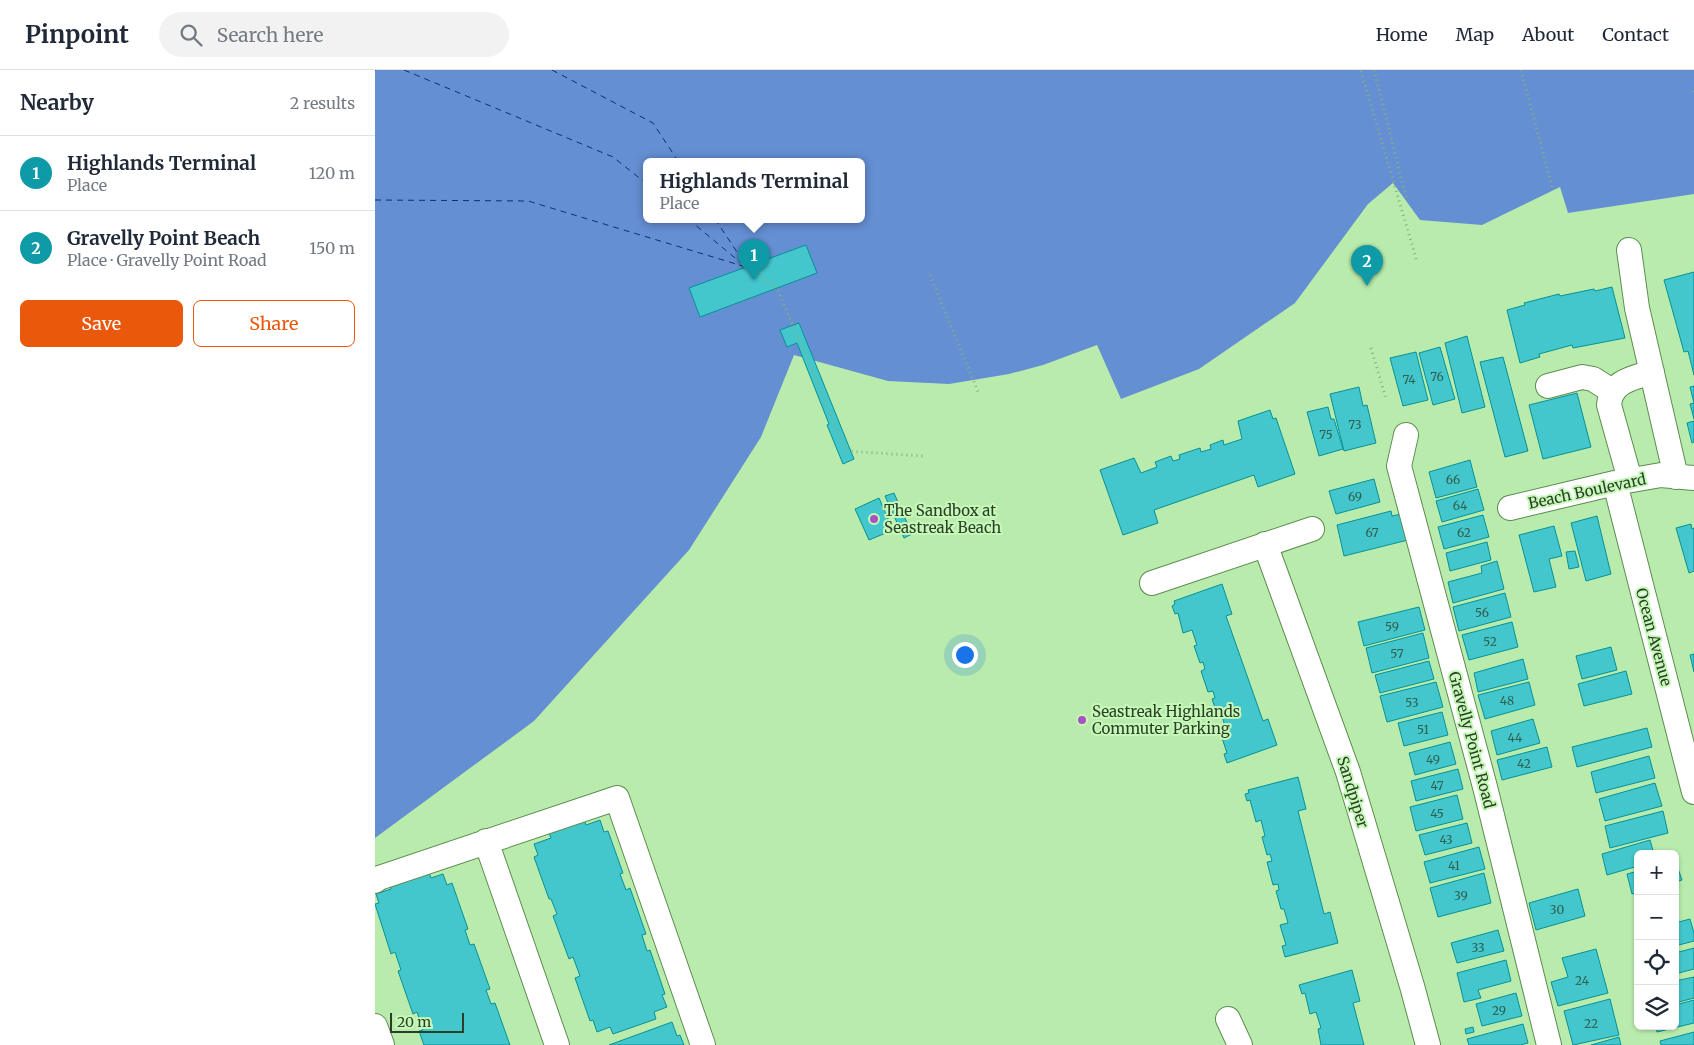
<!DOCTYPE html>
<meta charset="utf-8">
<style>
body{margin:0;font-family:Merriweather,serif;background:#f2f2f3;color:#1f2937}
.controls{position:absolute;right:15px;bottom:15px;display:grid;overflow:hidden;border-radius:8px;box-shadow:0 1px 4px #0004}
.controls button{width:45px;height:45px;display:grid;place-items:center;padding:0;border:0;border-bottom:1px solid #e0e1e3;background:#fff;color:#1f2937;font:25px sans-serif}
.scale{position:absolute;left:15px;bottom:12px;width:74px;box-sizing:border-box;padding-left:5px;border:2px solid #2a3f25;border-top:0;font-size:14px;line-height:18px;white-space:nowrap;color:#2a3f25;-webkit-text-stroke:4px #c6f9b9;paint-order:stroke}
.you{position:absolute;left:589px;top:584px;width:18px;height:18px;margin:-12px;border:4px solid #fff;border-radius:50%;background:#1a73e8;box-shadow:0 0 0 8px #1a73e833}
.badge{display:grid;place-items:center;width:32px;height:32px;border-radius:50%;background:#ea580c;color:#fff;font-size:16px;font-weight:700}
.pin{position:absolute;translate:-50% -41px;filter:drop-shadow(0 1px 2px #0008)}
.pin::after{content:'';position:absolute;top:26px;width:18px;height:15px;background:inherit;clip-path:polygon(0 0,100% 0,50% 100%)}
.popup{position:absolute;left:268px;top:88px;width:222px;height:65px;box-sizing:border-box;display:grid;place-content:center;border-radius:8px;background:#fff;filter:drop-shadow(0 1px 4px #0005);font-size:16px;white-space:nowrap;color:#747a83}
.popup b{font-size:19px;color:#1f2937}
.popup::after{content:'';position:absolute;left:50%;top:100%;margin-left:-10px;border:10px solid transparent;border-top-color:#fff}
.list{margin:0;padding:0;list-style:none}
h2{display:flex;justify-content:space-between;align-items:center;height:65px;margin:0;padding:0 20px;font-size:21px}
h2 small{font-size:16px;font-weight:400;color:#747a83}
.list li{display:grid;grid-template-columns:32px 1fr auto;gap:15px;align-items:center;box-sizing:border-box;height:75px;padding:0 20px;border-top:1px solid #e0e1e3}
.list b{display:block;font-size:19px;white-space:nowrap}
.list p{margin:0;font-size:16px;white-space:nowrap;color:#747a83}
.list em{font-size:16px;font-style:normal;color:#747a83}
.actions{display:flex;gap:10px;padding:15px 20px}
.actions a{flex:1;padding:11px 0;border:1px solid #ea580c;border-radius:8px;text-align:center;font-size:18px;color:#ea580c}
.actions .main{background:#ea580c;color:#fff}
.icon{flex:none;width:28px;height:28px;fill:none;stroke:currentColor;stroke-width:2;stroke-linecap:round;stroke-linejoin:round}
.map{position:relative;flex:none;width:1319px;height:975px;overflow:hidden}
header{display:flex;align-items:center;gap:30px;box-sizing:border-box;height:70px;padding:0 25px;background:#fff;border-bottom:1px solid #e0e1e3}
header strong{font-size:24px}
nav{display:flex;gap:28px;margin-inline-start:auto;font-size:18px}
.search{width:350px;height:45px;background:#f2f2f3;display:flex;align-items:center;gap:12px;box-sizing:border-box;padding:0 18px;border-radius:28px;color:#747a83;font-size:19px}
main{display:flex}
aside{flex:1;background:#fff}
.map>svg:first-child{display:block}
</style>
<header>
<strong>Pinpoint</strong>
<div class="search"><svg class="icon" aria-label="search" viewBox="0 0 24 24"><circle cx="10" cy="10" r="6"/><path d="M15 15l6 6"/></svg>Search here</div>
<nav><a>Home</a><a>Map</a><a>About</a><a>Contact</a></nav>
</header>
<main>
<aside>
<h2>Nearby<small>2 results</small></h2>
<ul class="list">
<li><span class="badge" style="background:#0f9aa8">1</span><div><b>Highlands Terminal</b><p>Place</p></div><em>120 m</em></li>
<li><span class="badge" style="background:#0f9aa8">2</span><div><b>Gravelly Point Beach</b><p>Place · Gravelly Point Road</p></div><em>150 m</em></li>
</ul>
<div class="actions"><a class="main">Save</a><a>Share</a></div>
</aside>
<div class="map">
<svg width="1319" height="975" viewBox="0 0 1319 975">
<rect width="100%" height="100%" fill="#b9ecac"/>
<path fill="#658fd3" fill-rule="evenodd" d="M 0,0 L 1319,0 L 1319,124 L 1193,143 L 1185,117 L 1107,155 L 1045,150 L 1018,113 L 993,134 L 920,233 L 824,299 L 746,329 L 722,275 L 668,295 L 634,304 L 574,314 L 513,311 L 419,285 L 386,367 L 314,480 L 159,651 L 0,768 ZM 272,91 L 486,91 L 486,149 L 272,149 Z"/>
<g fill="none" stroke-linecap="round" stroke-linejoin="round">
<path stroke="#0b326e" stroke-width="1" stroke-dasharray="6 5" stroke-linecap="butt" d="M 0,0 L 1,0
M 29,0 L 238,87 L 272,114
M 177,0 L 278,53 L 303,91
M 0,130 L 153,131 L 371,197
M 313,149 L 371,197
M 340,149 L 370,194"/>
</g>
<path fill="#43c7cd" stroke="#079196" d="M 431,175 L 442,203 L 325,247 L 314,218 Z
M 1319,202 L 1319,305 L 1313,281 L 1309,282 L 1289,210 Z
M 1237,217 L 1250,268 L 1198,278 L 1197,275 L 1164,284 L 1165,287 L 1145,293 L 1132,240 L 1150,235 L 1149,233 L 1184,224 L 1185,226 L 1219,219 L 1220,221 Z
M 424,253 L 479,389 L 468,394 L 452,355 L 454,354 L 422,273 L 412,277 L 405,260 Z
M 1092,266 L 1110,337 L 1087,343 L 1070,273 Z
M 1065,277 L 1080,329 L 1058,335 L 1044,283 Z
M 1041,282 L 1053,330 L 1028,336 L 1015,288 Z
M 1128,287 L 1153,381 L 1130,387 L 1105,292 Z
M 1319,316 L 1319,349 L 1315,334 L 1319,333 L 1315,317 Z
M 984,317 L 988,336 L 992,335 L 1001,373 L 969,381 L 955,324 Z
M 1202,323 L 1216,377 L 1168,389 L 1154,335 Z
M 953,337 L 956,349 L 959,349 L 968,379 L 944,386 L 932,342 Z
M 895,340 L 898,349 L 901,348 L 920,404 L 883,417 L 879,405 L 779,440 L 783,453 L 748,465 L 725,400 L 759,388 L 766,403 L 782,397 L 780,392 L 796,386 L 798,391 L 805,389 L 804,385 L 825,378 L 826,382 L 836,379 L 835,375 L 848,370 L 849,375 L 867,369 L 863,351 Z
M 1319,351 L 1319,372 L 1317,373 L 1312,353 Z
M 1095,390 L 1102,417 L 1061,428 L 1054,402 Z
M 999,409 L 1005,432 L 961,444 L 954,421 Z
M 1103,419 L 1109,440 L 1067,452 L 1061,431 Z
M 519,423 L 537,464 L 529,468 L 510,426 Z
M 504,428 L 518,460 L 494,470 L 480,439 Z
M 1016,441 L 1017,446 L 1026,444 L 1033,470 L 969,486 L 962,455 Z
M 1108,445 L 1114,467 L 1069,479 L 1063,457 Z
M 1222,446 L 1236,504 L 1211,511 L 1196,453 Z
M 1316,454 L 1317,459 L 1319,458 L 1319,501 L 1314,503 L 1301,458 Z
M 1179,456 L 1187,486 L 1174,489 L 1181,517 L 1159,522 L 1144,465 Z
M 1112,472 L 1116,490 L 1075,501 L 1071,483 Z
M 1200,481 L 1204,497 L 1194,499 L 1191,482 Z
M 1122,491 L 1129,519 L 1078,533 L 1073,512 L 1107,503 L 1106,496 Z
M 847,514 L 857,544 L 851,546 L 888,651 L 893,649 L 902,675 L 852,693 L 849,684 L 852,683 L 845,662 L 851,660 L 847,646 L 843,647 L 837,629 L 840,628 L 838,621 L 833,622 L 826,601 L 830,599 L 828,592 L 825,593 L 819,576 L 822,575 L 817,560 L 808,563 L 803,543 L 800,544 L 797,536 L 800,534 L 799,531 Z
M 1130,523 L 1136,547 L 1084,561 L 1078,537 Z
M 1044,537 L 1050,560 L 989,576 L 983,552 Z
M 1137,552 L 1143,577 L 1094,590 L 1087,565 Z
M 1048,563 L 1054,588 L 997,603 L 991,578 Z
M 1236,577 L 1242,600 L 1207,609 L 1201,586 Z
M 1319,584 L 1319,602 L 1315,585 Z
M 1148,589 L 1153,609 L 1103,622 L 1099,603 Z
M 1054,591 L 1059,609 L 1005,623 L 1000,605 Z
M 1251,601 L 1257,624 L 1209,636 L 1203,614 Z
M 1061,612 L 1068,637 L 1012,652 L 1005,626 Z
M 1154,612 L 1160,635 L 1110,649 L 1103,625 Z
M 1067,642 L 1073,665 L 1029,676 L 1023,653 Z
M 1158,649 L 1165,673 L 1122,685 L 1116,661 Z
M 1272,658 L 1277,677 L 1202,697 L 1197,677 Z
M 1075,672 L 1081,694 L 1040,705 L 1034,683 Z
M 1172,677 L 1177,697 L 1127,710 L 1122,690 Z
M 1274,686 L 1280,708 L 1221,723 L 1216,702 Z
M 1083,699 L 1088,719 L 1041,731 L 1036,711 Z
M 923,707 L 931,739 L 923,741 L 949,844 L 955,842 L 963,873 L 910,887 L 907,876 L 911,875 L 905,855 L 913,853 L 909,839 L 906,839 L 901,821 L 904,820 L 903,814 L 898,815 L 892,792 L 897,791 L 895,784 L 892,785 L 887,767 L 890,766 L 886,750 L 881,752 L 875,730 L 872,731 L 870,724 L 874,723 L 873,720 Z
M 1280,713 L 1287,736 L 1230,751 L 1224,729 Z
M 1082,725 L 1088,749 L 1041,761 L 1035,737 Z
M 1288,741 L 1293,763 L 1235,778 L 1230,756 Z
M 209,750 L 211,755 L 225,750 L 229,762 L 233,761 L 248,803 L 245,804 L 251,820 L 255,818 L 271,864 L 267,865 L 272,881 L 275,880 L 290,924 L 287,925 L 292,937 L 279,942 L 281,949 L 238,964 L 235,957 L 222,962 L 218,950 L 215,951 L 200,908 L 205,906 L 198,887 L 194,889 L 178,846 L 182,844 L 176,829 L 174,829 L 159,787 L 163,785 L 159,774 L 176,768 L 174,763 Z
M 1092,753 L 1097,773 L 1050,785 L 1044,765 Z
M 1275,770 L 1279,784 L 1263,784 L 1263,796 L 1232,805 L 1227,784 Z
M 1104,777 L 1110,799 L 1055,813 L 1049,792 Z
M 1300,790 L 1307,810 L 1300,812 Z
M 53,800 L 56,808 L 68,804 L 72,815 L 77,813 L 93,859 L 90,860 L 95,875 L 99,874 L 115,919 L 111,920 L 116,934 L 120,933 L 135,975 L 49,975 L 44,961 L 48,960 L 42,942 L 38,944 L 23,901 L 26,900 L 20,882 L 16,884 L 0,834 L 4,833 L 1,824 L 16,819 L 15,814 Z
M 1263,801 L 1263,822 L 1257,824 L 1252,804 Z
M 1109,803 L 1116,833 L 1063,847 L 1055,818 Z
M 1203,819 L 1210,846 L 1161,860 L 1154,833 Z
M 1315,849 L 1319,863 L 1319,871 L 1300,876 L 1300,853 Z
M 1123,860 L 1129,881 L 1082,893 L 1076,873 Z
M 1319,878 L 1319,899 L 1300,904 L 1300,883 Z
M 1221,879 L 1233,923 L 1183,936 L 1176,912 L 1193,907 L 1187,888 Z
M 1131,890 L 1136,911 L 1103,920 L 1106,928 L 1089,932 L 1082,903 Z
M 977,900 L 985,931 L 978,933 L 989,975 L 946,975 L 943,959 L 946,958 L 941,942 L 935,944 L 930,923 L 927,924 L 924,915 Z
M 1319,907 L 1319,928 L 1300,933 L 1300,911 Z
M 1141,923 L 1147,946 L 1107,956 L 1101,934 Z
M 1235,929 L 1244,965 L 1198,975 L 1189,941 Z
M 1319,930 L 1319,953 L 1282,962 L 1281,956 L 1300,956 L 1300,935 Z
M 297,952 L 302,966 L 305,965 L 309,975 L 234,975 Z
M 1148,954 L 1153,973 L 1145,975 L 1094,975 L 1092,969 Z
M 1098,957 L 1099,962 L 1091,964 L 1090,959 Z
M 1319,962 L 1319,975 L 1286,975 L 1285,971 Z
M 1244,967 L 1246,975 L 1216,975 Z"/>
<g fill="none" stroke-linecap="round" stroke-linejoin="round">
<g stroke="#5d8c51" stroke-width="26">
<path id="minor" d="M 1254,180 L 1262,238 L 1301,407
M 1173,316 L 1207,307 L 1218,309 L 1237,321
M 1031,365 L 1024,396 L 1110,717 L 1174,975
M 1255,410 L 1234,335 C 1236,311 1258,308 1277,302
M 1240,413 L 1319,722
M 1135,438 L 1240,413 L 1286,405 L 1319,408
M 890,474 L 973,702 L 1037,916 L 1053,975
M 777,513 L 937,459
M 111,771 L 182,975
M 0,811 L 4,808 L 242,728 L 328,975
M 853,949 L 865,975
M 0,956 L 7,975"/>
</g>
<path stroke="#87b07d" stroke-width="3" stroke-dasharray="1 4" stroke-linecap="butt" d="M 999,0 L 1032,131
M 1146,0 L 1178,120
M 986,1 L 1042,192
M 1319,21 L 1319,23
M 371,197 L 402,218 L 471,381 L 548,386
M 555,205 L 604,324
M 996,278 L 1011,329"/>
<use href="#minor" stroke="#fff" stroke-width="24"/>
</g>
<g fill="#a952bf" stroke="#c6f9b9" stroke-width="2">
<circle cx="499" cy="449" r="5"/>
<circle cx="707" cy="650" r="5"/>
</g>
<g text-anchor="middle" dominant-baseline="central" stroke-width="4" stroke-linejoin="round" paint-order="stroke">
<g font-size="12" fill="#30614f">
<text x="1062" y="306">76</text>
<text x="1034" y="309">74</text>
<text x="980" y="354">73</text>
<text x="951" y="364">75</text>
<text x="1078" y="409">66</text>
<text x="980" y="426">69</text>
<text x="1085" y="435">64</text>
<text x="997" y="462">67</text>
<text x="1089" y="462">62</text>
<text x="1107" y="542">56</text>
<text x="1017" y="556">59</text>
<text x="1115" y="571">52</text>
<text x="1022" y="583">57</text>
<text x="1132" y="630">48</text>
<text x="1037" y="632">53</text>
<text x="1048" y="659">51</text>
<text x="1140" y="667">44</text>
<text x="1058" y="689">49</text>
<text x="1149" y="693">42</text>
<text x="1062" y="715">47</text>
<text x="1062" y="743">45</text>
<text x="1071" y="769">43</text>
<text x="1079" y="795">41</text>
<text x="1086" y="825">39</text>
<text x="1182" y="839">30</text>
<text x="1103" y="877">33</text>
<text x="1207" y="910">24</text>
<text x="1124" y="940">29</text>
<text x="1216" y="953">22</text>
</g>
<g font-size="15" fill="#2a3f25" stroke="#c6f9b9">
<text transform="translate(1212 421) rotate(-12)">Beach Boulevard</text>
<text transform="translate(1279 567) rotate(75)">Ocean Avenue</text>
<text transform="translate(1097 670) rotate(75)">Gravelly Point Road</text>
<text transform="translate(978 722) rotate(73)">Sandpiper</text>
</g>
<g font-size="15" fill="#2a3f25" stroke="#c6f9b9" text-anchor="start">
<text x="509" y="440">The Sandbox at<tspan x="509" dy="17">Seastreak Beach</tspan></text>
<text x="717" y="641">Seastreak Highlands<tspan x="717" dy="17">Commuter Parking</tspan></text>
</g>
</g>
</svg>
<div class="controls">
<button>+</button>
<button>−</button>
<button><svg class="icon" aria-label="locate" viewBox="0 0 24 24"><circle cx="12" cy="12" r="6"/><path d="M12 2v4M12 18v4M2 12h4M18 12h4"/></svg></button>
<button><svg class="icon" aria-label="layers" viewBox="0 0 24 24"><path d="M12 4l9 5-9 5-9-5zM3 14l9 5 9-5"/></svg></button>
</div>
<div class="scale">20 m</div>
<div class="you"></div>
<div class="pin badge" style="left:379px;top:210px;background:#0f9aa8">1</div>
<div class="popup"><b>Highlands Terminal</b>Place</div>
<div class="pin badge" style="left:992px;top:216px;background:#0f9aa8">2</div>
</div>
</main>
